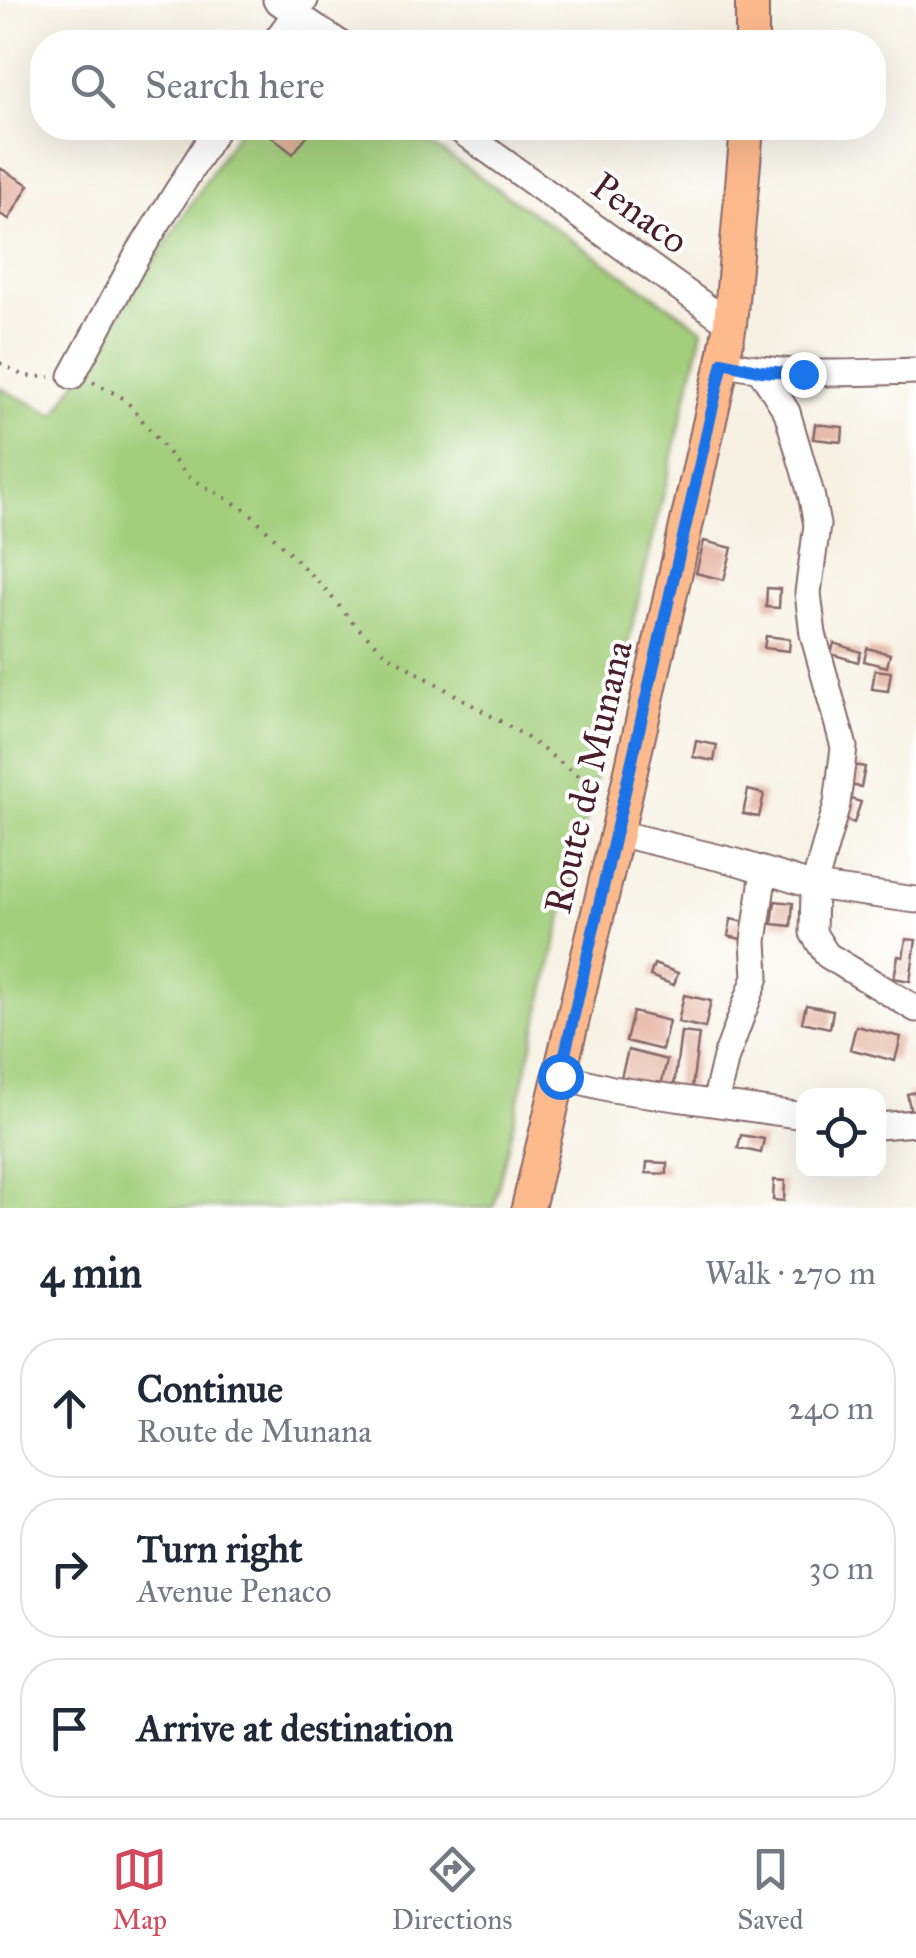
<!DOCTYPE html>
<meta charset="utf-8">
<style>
body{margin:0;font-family:"IM FELL Great Primer",serif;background:#f2f2f3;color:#1f2937}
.controls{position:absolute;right:30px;bottom:30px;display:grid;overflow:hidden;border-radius:20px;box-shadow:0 10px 40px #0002}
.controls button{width:90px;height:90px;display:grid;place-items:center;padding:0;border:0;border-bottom:2px solid #e0e1e3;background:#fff;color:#1f2937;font:50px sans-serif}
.stop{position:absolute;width:30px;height:30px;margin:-22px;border:8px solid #1a73e8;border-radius:50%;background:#fff}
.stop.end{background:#1a73e8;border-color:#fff;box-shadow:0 2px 10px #0008}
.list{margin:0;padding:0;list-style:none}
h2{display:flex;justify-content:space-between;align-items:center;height:130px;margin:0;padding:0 40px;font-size:42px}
h2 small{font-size:32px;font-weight:400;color:#747a83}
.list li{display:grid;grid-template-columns:65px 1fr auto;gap:30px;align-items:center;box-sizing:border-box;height:140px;margin:0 20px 20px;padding:0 20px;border:2px solid #e0e1e3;border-radius:40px}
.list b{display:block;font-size:38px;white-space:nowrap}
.list p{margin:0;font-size:32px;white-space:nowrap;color:#747a83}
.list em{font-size:32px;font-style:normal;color:#747a83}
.icon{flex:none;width:55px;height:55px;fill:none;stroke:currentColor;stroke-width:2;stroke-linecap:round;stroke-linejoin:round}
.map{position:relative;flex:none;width:916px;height:1208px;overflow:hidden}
.search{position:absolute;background:#fff;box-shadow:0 10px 40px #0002;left:30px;right:30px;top:30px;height:110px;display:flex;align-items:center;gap:25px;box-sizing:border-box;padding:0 35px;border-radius:40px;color:#747a83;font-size:38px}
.sheet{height:610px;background:#fff}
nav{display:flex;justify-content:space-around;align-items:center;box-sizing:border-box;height:140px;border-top:2px solid #e0e1e3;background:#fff;font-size:28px;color:#747a83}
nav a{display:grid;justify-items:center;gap:5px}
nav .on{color:#d1495b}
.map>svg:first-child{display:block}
</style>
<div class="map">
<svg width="916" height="1208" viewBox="0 0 916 1208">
<rect width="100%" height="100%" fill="#fff"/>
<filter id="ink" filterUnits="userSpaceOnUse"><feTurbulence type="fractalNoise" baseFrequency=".01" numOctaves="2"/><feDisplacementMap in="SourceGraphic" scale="20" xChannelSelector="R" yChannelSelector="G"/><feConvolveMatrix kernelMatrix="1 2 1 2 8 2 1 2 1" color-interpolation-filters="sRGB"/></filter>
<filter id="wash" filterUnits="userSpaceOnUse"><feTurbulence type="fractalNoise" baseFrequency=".0048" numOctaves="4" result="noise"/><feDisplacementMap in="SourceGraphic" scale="40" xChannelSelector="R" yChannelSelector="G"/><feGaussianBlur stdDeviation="2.25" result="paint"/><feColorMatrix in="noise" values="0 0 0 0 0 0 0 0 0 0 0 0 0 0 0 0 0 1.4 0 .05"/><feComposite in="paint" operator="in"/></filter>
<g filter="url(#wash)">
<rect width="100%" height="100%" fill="#f6f1e2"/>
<path fill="#a3cf7c" stroke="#767754" stroke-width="2.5" d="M 240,128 L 408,128 L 703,329 L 493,1208 L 0,1208 L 0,388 L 55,415 Z"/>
<g id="blocks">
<path fill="#e4b19e" d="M 277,128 L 303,128 L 309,133 L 293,154 L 271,136 Z
M 0,168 L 29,185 L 9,219 L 0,214 Z
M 815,424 L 843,427 L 842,442 L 813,439 Z
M 704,541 L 732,548 L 724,580 L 696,573 Z
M 767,588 L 780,589 L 779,608 L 766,607 Z
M 766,636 L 790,639 L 789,651 L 764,648 Z
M 834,643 L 861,652 L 858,662 L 831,654 Z
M 867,648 L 890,654 L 887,667 L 864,661 Z
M 875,670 L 891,672 L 888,691 L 872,689 Z
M 696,741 L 717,745 L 714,761 L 693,757 Z
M 853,765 L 865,767 L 861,787 L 849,785 Z
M 748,790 L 764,794 L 759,817 L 743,814 Z
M 851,799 L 861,802 L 854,823 L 845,820 Z
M 775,901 L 793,903 L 791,926 L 772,924 Z
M 731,919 L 748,923 L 745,940 L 728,936 Z
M 906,939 L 916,940 L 910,981 L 894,978 L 898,956 L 903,957 Z
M 654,964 L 678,973 L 674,985 L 650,976 Z
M 684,995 L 711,1001 L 705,1028 L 678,1022 Z
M 806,1005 L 833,1010 L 830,1028 L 802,1022 Z
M 633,1012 L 669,1021 L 662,1050 L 626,1041 Z
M 856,1026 L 901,1037 L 895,1061 L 850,1049 Z
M 681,1032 L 699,1034 L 692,1088 L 674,1086 Z
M 628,1050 L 667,1060 L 660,1090 L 620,1081 Z
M 916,1092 L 916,1126 L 914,1126 L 907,1094 Z
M 741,1135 L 764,1139 L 761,1153 L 738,1148 Z
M 647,1162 L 667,1163 L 667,1174 L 646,1173 Z
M 774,1180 L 785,1181 L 784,1201 L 773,1200 Z"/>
</g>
</g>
<g filter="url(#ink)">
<use href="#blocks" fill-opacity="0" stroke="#86686b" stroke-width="2.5"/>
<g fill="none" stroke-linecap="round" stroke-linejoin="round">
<g stroke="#86686b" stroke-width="29">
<path id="minor" d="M 276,0 L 338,42
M 275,42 L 305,0
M 457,128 L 730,324
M 723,362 C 787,377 851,373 916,371
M 761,371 L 787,412 L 811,494 L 817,525 L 808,593 L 813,634 L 844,747 L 837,804 L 814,886 L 813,933 L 827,955 L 916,1009
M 72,376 L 138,254 L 217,128
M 617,833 L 737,862 L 814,886 L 916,900
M 560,1076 L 612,1089 L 804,1116
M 715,1103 L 726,1057 L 756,977 L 754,941 L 764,871
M 878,1126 L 916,1123"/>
</g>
<g stroke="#86686b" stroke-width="36">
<path id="major" d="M 752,0 L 752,42
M 528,1208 L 617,833 L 723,362 L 730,324 L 747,128"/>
</g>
<path stroke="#86686b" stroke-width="4" stroke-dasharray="2.5 8" stroke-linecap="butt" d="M 0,363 L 24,376 L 50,377
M 93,382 L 125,399 L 187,476 L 248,511 L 325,589 L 355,625 L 389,656 L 522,734 L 602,793"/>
<use href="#minor" stroke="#fff" stroke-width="25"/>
<use href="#major" stroke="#fcba8d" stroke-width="32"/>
</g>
</g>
<g fill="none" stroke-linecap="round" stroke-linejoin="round" filter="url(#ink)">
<path stroke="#1a73e8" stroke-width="12" d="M 560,1076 L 723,362 L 761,371 L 803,374"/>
</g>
<g text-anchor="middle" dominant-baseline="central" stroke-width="8" stroke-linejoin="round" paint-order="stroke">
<g font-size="38" fill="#4a1f2b" stroke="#fff">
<text transform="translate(640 213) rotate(36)">Penaco</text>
<text transform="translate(588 777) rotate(-77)">Route de Munana</text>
</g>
</g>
</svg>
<div class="controls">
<button><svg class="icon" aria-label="locate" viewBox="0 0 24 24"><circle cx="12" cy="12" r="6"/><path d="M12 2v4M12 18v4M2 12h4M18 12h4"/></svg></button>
</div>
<div class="stop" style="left:560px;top:1076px"></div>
<div class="stop end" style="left:803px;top:374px"></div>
<div class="search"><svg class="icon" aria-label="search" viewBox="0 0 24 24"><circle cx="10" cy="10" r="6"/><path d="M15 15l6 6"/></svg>Search here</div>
</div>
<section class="sheet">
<h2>4 min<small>Walk · 270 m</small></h2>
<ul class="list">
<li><svg class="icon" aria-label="ahead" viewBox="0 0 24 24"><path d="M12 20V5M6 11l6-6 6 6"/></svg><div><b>Continue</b><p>Route de Munana</p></div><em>240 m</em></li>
<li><svg class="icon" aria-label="right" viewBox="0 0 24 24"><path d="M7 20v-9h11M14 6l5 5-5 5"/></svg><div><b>Turn right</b><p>Avenue Penaco</p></div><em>30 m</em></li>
<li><svg class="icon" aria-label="arrive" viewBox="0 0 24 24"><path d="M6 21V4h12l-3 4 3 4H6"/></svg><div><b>Arrive at destination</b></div></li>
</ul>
</section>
<nav>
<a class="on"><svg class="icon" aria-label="map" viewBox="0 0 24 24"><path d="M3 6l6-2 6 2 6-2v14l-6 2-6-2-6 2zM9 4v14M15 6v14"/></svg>Map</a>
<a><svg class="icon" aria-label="directions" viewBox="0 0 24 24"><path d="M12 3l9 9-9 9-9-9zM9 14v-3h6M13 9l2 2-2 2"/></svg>Directions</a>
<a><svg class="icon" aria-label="saved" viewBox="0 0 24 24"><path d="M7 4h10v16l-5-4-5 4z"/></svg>Saved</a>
</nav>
